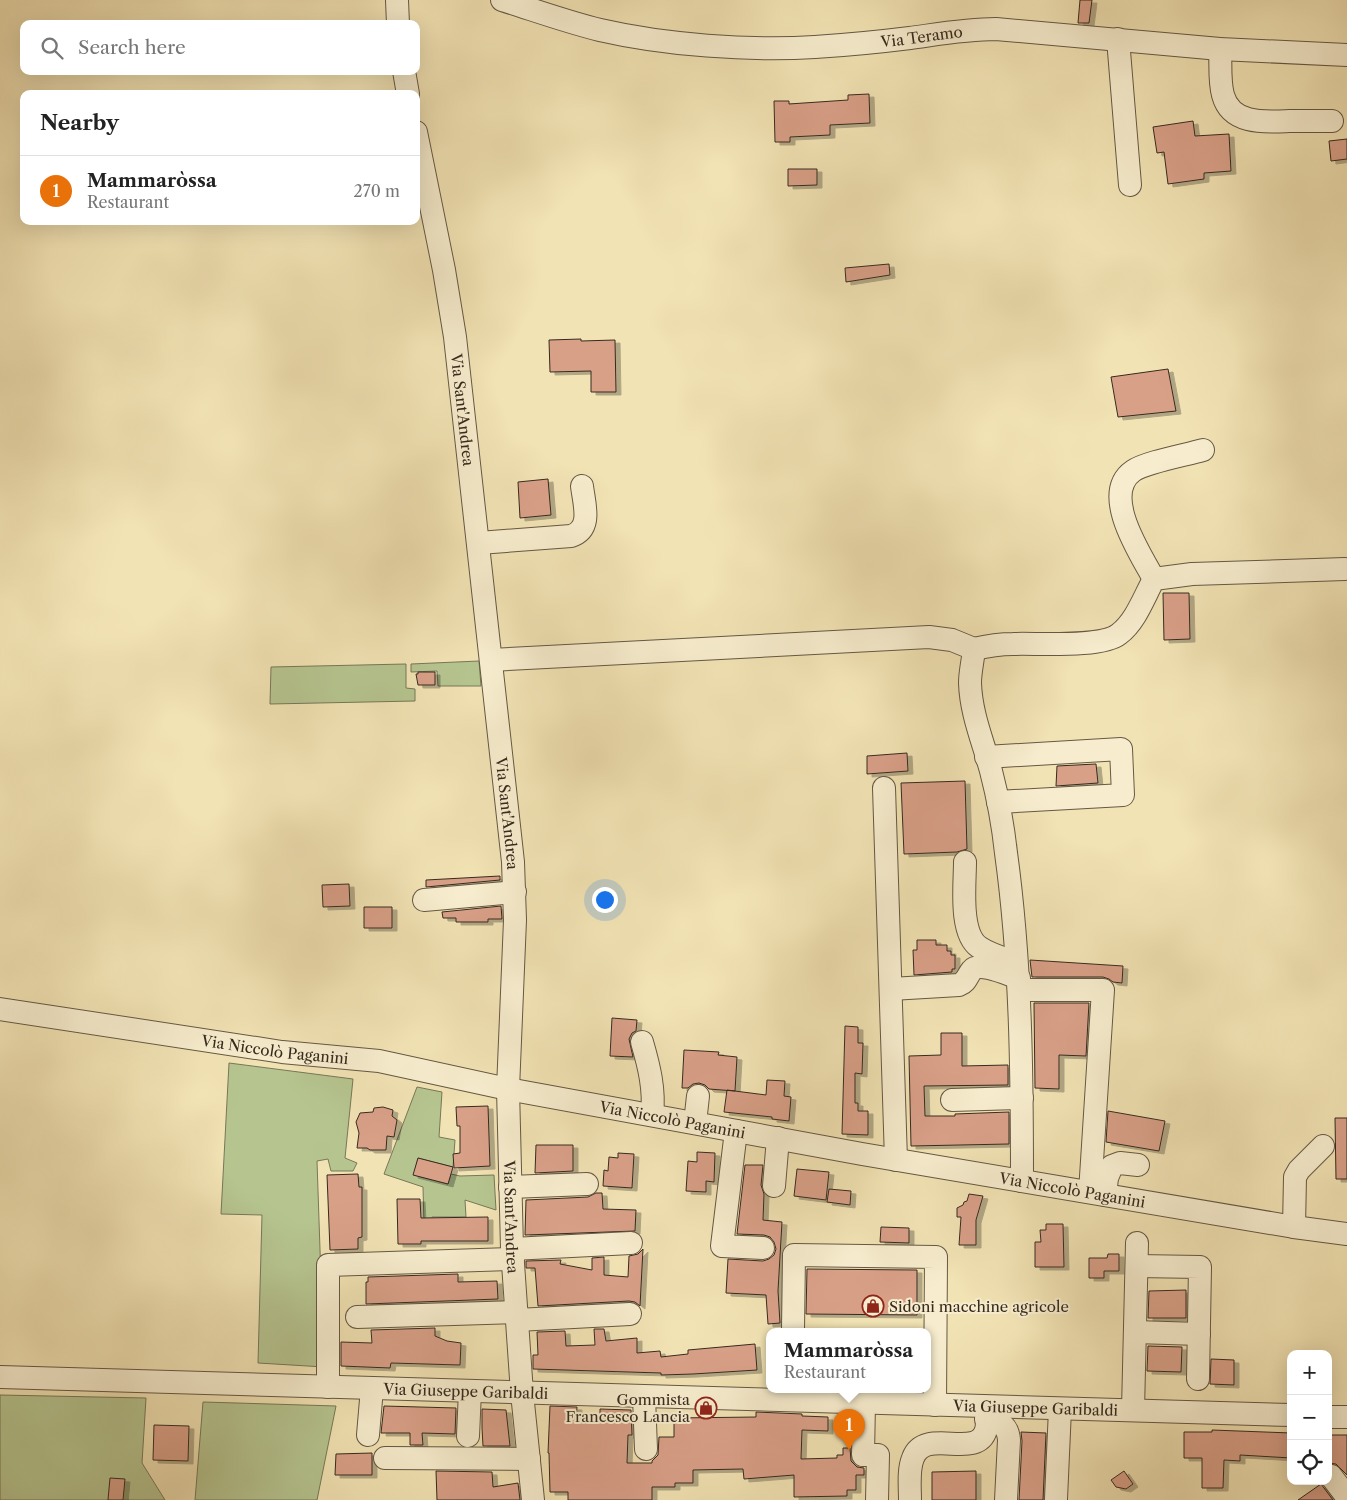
<!DOCTYPE html>
<meta charset="utf-8">
<style>
body{margin:0;font-family:"Libre Caslon Text",serif;background:#f2f2f2;color:#222}
.controls{position:absolute;right:15px;bottom:15px;display:grid;overflow:hidden;border-radius:10px;box-shadow:0 5px 20px #0002}
.controls button{width:45px;height:45px;display:grid;place-items:center;padding:0;border:0;border-bottom:1px solid #e0e0e0;background:#fff;color:#222;font:25px sans-serif}
.you{position:absolute;left:604px;top:899px;width:18px;height:18px;margin:-12px;border:4px solid #fff;border-radius:50%;background:#1a73e8;box-shadow:0 0 0 8px #1a73e833}
.badge{display:grid;place-items:center;width:32px;height:32px;border-radius:50%;background:#0f766e;color:#fff;font-size:16px;font-weight:700}
.pin{position:absolute;translate:-50% -41px;filter:drop-shadow(0 1px 2px #0008)}
.pin::after{content:'';position:absolute;top:26px;width:18px;height:15px;background:inherit;clip-path:polygon(0 0,100% 0,50% 100%)}
.popup{position:absolute;left:766px;top:1328px;width:165px;height:65px;box-sizing:border-box;display:grid;place-content:center;border-radius:10px;background:#fff;filter:drop-shadow(0 1px 4px #0005);font-size:16px;white-space:nowrap;color:#767676}
.popup b{font-size:19px;color:#222}
.popup::after{content:'';position:absolute;left:50%;top:100%;margin-left:-10px;border:10px solid transparent;border-top-color:#fff}
.list{margin:0;padding:0;list-style:none}
h2{display:flex;justify-content:space-between;align-items:center;height:65px;margin:0;padding:0 20px;font-size:21px}
h2 small{font-size:16px;font-weight:400;color:#767676}
.list li{display:grid;grid-template-columns:32px 1fr auto;gap:15px;align-items:center;box-sizing:border-box;height:70px;padding:0 20px;border-top:1px solid #e0e0e0}
.list b{display:block;font-size:19px;white-space:nowrap}
.list p{margin:0;font-size:16px;white-space:nowrap;color:#767676}
.list em{font-size:16px;font-style:normal;color:#767676}
.icon{flex:none;width:28px;height:28px;fill:none;stroke:currentColor;stroke-width:2;stroke-linecap:round;stroke-linejoin:round}
.map{position:relative;flex:none;width:1347px;height:1500px;overflow:hidden}
.search{position:absolute;background:#fff;box-shadow:0 5px 20px #0002;left:20px;top:20px;width:400px;height:55px;display:flex;align-items:center;gap:12px;box-sizing:border-box;padding:0 18px;border-radius:10px;color:#767676;font-size:19px}
.panel{position:absolute;background:#fff;box-shadow:0 5px 20px #0002;left:20px;top:90px;width:400px;height:135px;border-radius:10px}
.map>svg:first-child{display:block}
</style>
<div class="map">
<svg width="1347" height="1500" viewBox="0 0 1347 1500">
<defs>
<filter id="shadow"><feDropShadow dx="5" dy="3" stdDeviation="0" flood-color="#0004"/></filter>
</defs>
<rect width="100%" height="100%" fill="#f2e3b4"/>
<filter id="stains"><feTurbulence type="fractalNoise" baseFrequency=".004" numOctaves="4"/><feColorMatrix values="0 0 0 0 .2 0 0 0 0 .09 0 0 0 0 .02 0 0 0 .5 -.17"/></filter>
<radialGradient id="worn" r=".72"><stop offset=".6" stop-color="#630" stop-opacity="0"/><stop offset="1" stop-color="#630" stop-opacity=".3"/></radialGradient>
<path fill="#b6c590" stroke="#767858" d="M 479,661 L 481,686 L 438,686 L 437,671 L 411,672 L 411,664 Z
M 406,664 L 406,688 L 415,689 L 415,701 L 270,704 L 271,667 Z
M 229,1063 L 353,1079 L 345,1158 L 357,1163 L 353,1171 L 331,1171 L 328,1159 L 317,1161 L 324,1367 L 258,1363 L 262,1215 L 221,1214 Z
M 417,1087 L 442,1092 L 439,1137 L 455,1140 L 453,1167 L 418,1158 L 414,1175 L 448,1184 L 451,1174 L 460,1176 L 494,1175 L 496,1210 L 465,1200 L 466,1217 L 432,1217 L 432,1225 L 424,1225 L 423,1187 L 384,1174 Z
M 0,1395 L 146,1398 L 142,1463 L 165,1500 L 0,1500 Z
M 203,1402 L 336,1406 L 317,1500 L 195,1500 Z"/>
<path fill="#d9a088" stroke="#362a1f" filter="url(#shadow)" d="M 1080,0 L 1092,0 L 1089,23 L 1078,23 Z
M 869,94 L 870,123 L 830,125 L 830,135 L 790,137 L 790,142 L 775,142 L 774,101 L 789,101 L 789,104 L 848,100 L 848,95 Z
M 1193,121 L 1195,136 L 1229,134 L 1231,171 L 1204,173 L 1204,179 L 1168,184 L 1164,152 L 1157,153 L 1153,127 Z
M 1347,139 L 1347,159 L 1331,161 L 1329,141 Z
M 788,169 L 817,169 L 817,185 L 788,186 Z
M 889,264 L 890,275 L 846,282 L 845,268 Z
M 581,339 L 581,341 L 615,340 L 616,392 L 591,392 L 591,371 L 550,372 L 549,340 Z
M 1168,369 L 1176,411 L 1118,417 L 1111,377 Z
M 548,479 L 551,515 L 520,518 L 518,482 Z
M 1163,593 L 1189,593 L 1190,639 L 1164,640 Z
M 418,672 L 435,672 L 435,685 L 418,685 L 416,674 L 418,674 Z
M 907,753 L 908,771 L 867,774 L 867,756 Z
M 1096,764 L 1098,783 L 1056,786 L 1057,766 Z
M 965,781 L 967,849 L 957,852 L 904,854 L 901,783 Z
M 500,876 L 500,880 L 426,887 L 426,880 Z
M 349,884 L 350,906 L 323,907 L 322,885 Z
M 501,906 L 502,919 L 488,919 L 488,922 L 456,922 L 456,918 L 443,918 L 442,912 Z
M 364,907 L 392,907 L 392,928 L 364,928 Z
M 917,940 L 936,940 L 936,945 L 947,945 L 947,951 L 951,951 L 951,955 L 955,955 L 955,969 L 952,969 L 952,972 L 914,975 L 913,950 L 917,950 Z
M 1030,960 L 1123,966 L 1122,983 L 1113,982 L 1109,979 L 1103,977 L 1032,977 Z
M 1034,1003 L 1089,1003 L 1086,1056 L 1059,1055 L 1059,1089 L 1035,1088 Z
M 612,1018 L 637,1020 L 636,1031 L 632,1033 L 629,1039 L 633,1057 L 610,1056 Z
M 845,1026 L 858,1027 L 858,1043 L 863,1043 L 862,1074 L 855,1073 L 855,1103 L 858,1103 L 858,1111 L 868,1111 L 868,1135 L 842,1134 Z
M 941,1033 L 962,1033 L 962,1066 L 1008,1065 L 1008,1085 L 924,1086 L 925,1116 L 955,1116 L 955,1114 L 1009,1112 L 1009,1144 L 911,1146 L 909,1056 L 941,1055 Z
M 684,1050 L 719,1052 L 718,1055 L 737,1057 L 735,1091 L 709,1089 L 705,1085 L 699,1083 L 693,1084 L 688,1088 L 682,1088 Z
M 767,1080 L 785,1081 L 784,1096 L 791,1097 L 789,1121 L 772,1119 L 772,1117 L 724,1112 L 727,1090 L 766,1095 Z
M 488,1106 L 490,1166 L 454,1168 L 453,1154 L 460,1153 L 460,1126 L 457,1126 L 456,1107 Z
M 383,1107 L 393,1110 L 392,1116 L 397,1120 L 394,1137 L 387,1136 L 386,1150 L 370,1150 L 367,1148 L 357,1148 L 359,1133 L 356,1122 L 360,1113 L 373,1112 L 374,1108 Z
M 1108,1111 L 1165,1121 L 1159,1151 L 1106,1142 Z
M 1335,1118 L 1347,1118 L 1347,1179 L 1336,1179 Z
M 536,1145 L 573,1145 L 573,1171 L 535,1173 Z
M 697,1152 L 715,1153 L 714,1182 L 706,1181 L 706,1192 L 686,1191 L 688,1161 L 697,1162 Z
M 618,1153 L 634,1154 L 632,1188 L 603,1186 L 604,1170 L 608,1171 L 609,1157 L 618,1158 Z
M 418,1158 L 453,1167 L 448,1184 L 413,1175 Z
M 745,1165 L 763,1165 L 761,1185 L 764,1194 L 763,1220 L 782,1222 L 778,1291 L 780,1323 L 768,1324 L 766,1295 L 726,1293 L 728,1259 L 763,1261 L 769,1259 L 774,1255 L 776,1249 L 774,1242 L 770,1237 L 764,1235 L 737,1234 Z
M 797,1169 L 829,1172 L 826,1200 L 794,1196 Z
M 358,1174 L 359,1187 L 362,1187 L 362,1237 L 358,1238 L 358,1249 L 330,1250 L 327,1175 Z
M 829,1189 L 851,1191 L 850,1205 L 827,1202 Z
M 596,1193 L 602,1193 L 603,1209 L 636,1210 L 635,1231 L 525,1235 L 526,1200 L 588,1197 Z
M 969,1194 L 983,1196 L 976,1220 L 976,1245 L 959,1245 L 961,1217 L 957,1217 L 957,1208 L 963,1205 L 964,1202 L 967,1201 Z
M 397,1199 L 420,1199 L 421,1218 L 488,1217 L 488,1241 L 421,1241 L 421,1244 L 398,1244 Z
M 1046,1224 L 1063,1224 L 1064,1267 L 1035,1267 L 1035,1242 L 1041,1242 L 1040,1230 L 1046,1230 Z
M 881,1227 L 909,1228 L 909,1243 L 880,1242 Z
M 643,1249 L 640,1306 L 635,1302 L 629,1301 L 538,1306 L 535,1268 L 526,1268 L 526,1261 L 561,1260 L 560,1264 L 592,1270 L 592,1258 L 604,1257 L 604,1275 L 628,1277 L 629,1256 L 638,1254 Z
M 1108,1254 L 1119,1254 L 1119,1271 L 1104,1271 L 1104,1278 L 1089,1278 L 1089,1258 L 1107,1258 Z
M 807,1269 L 917,1270 L 917,1315 L 806,1314 Z
M 458,1274 L 458,1282 L 497,1281 L 498,1299 L 366,1304 L 366,1282 L 368,1282 L 368,1277 Z
M 1186,1290 L 1186,1318 L 1148,1318 L 1149,1291 Z
M 435,1328 L 435,1336 L 447,1341 L 461,1343 L 460,1365 L 391,1363 L 390,1368 L 341,1366 L 341,1342 L 372,1343 L 371,1330 Z
M 594,1329 L 604,1329 L 606,1341 L 637,1338 L 637,1353 L 660,1351 L 661,1357 L 688,1354 L 688,1350 L 755,1344 L 757,1370 L 693,1374 L 661,1375 L 661,1373 L 533,1369 L 533,1355 L 538,1355 L 537,1332 L 565,1331 L 566,1346 L 595,1345 Z
M 1148,1346 L 1182,1347 L 1181,1372 L 1147,1371 Z
M 1211,1359 L 1234,1360 L 1234,1385 L 1210,1384 Z
M 384,1406 L 456,1408 L 455,1434 L 422,1433 L 423,1445 L 410,1445 L 410,1433 L 381,1433 Z
M 550,1406 L 577,1407 L 576,1422 L 600,1422 L 600,1409 L 631,1410 L 632,1435 L 628,1435 L 627,1463 L 652,1463 L 652,1461 L 658,1455 L 659,1437 L 674,1437 L 674,1418 L 756,1417 L 756,1412 L 802,1414 L 802,1416 L 828,1417 L 828,1431 L 802,1430 L 801,1459 L 837,1458 L 837,1455 L 843,1455 L 843,1448 L 850,1448 L 851,1461 L 857,1467 L 864,1468 L 864,1475 L 856,1475 L 856,1490 L 847,1490 L 847,1496 L 794,1497 L 794,1475 L 744,1479 L 743,1469 L 693,1470 L 693,1483 L 675,1483 L 675,1487 L 652,1487 L 652,1500 L 568,1500 L 568,1492 L 550,1492 L 549,1453 L 548,1453 Z
M 482,1409 L 506,1410 L 510,1446 L 483,1446 L 482,1428 Z
M 154,1425 L 189,1426 L 188,1461 L 153,1460 Z
M 1212,1430 L 1291,1433 L 1291,1458 L 1240,1455 L 1240,1461 L 1224,1460 L 1223,1488 L 1202,1488 L 1202,1458 L 1184,1458 L 1184,1432 L 1212,1432 Z
M 1021,1432 L 1046,1433 L 1043,1500 L 1019,1500 L 1022,1441 Z
M 1328,1435 L 1347,1435 L 1347,1475 L 1336,1464 L 1328,1463 Z
M 372,1453 L 372,1475 L 335,1475 L 336,1454 Z
M 436,1471 L 492,1472 L 493,1487 L 518,1483 L 520,1500 L 437,1500 Z
M 976,1471 L 976,1500 L 932,1500 L 932,1472 Z
M 1124,1471 L 1133,1484 L 1126,1489 L 1116,1487 L 1111,1480 Z
M 110,1478 L 125,1479 L 123,1500 L 108,1500 Z
M 1321,1484 L 1333,1500 L 1298,1500 Z"/>
<g fill="none" stroke-linecap="round" stroke-linejoin="round">
<g stroke="#655844" stroke-width="24">
<g id="minor">
<path d="M 397,0 L 398,24"/>
<path id="s1" d="M 502,0 C 534,10 567,22 600,30 C 665,45 749,51 815,47 C 847,45 878,42 910,38 C 939,34 967,29 996,29 L 1220,49 L 1347,55"/>
<path d="M 1118,39 L 1130,185"/>
<path d="M 1220,49 C 1221,63 1219,81 1223,95 C 1231,125 1265,122 1289,121 C 1303,121 1318,121 1332,121"/>
<path d="M 404,71 L 408,94"/>
<path id="s2" d="M 416,132 L 444,270 L 455,337 L 513,862 L 515,920 L 508,1089 L 512,1249 L 522,1393 L 533,1500"/>
<path d="M 479,543 L 571,536 C 593,529 584,504 582,486"/>
<path d="M 1154,579 C 1141,555 1100,494 1133,471 C 1146,462 1186,455 1203,450"/>
<path d="M 974,649 C 987,646 999,644 1013,644 C 1037,643 1102,648 1119,634 C 1136,621 1144,597 1154,579 L 1192,574 L 1345,569"/>
<path d="M 491,660 L 929,637 L 952,640 L 974,649 C 973,660 970,672 970,683 C 971,714 983,741 991,771 C 998,798 1003,825 1006,853 C 1021,962 1022,1071 1022,1181"/>
<path d="M 986,757 L 1121,749 L 1123,795 L 998,802"/>
<path d="M 884,788 L 896,1160"/>
<path d="M 965,862 C 965,884 959,933 979,947 C 989,954 1003,958 1015,962"/>
<path d="M 424,900 L 515,892"/>
<path d="M 891,989 L 959,985 C 967,982 967,976 972,970 C 979,961 1009,975 1019,978"/>
<path d="M 1019,990 L 1103,990 L 1090,1192"/>
<path id="s3" d="M 0,1009 L 282,1052 L 379,1061 L 508,1089 L 862,1154 L 1294,1227 L 1347,1234"/>
<path d="M 642,1042 C 649,1066 655,1090 652,1115"/>
<path d="M 952,1100 L 1022,1098"/>
<path d="M 695,1123 L 698,1096"/>
<path d="M 736,1131 L 722,1246 L 763,1248"/>
<path d="M 774,1186 L 778,1138"/>
<path d="M 510,1187 L 587,1184"/>
<path d="M 1105,1195 L 1107,1178 L 1112,1166 L 1120,1163 L 1138,1165"/>
<path d="M 1294,1227 L 1295,1177 L 1299,1170 L 1323,1146"/>
<path d="M 512,1249 L 631,1243"/>
<path d="M 1137,1266 L 1200,1267 L 1198,1379"/>
<path d="M 357,1317 L 517,1312"/>
<path d="M 517,1320 L 630,1314"/>
<path d="M 793,1331 L 794,1255 L 936,1257 L 935,1405"/>
<path d="M 1135,1332 L 1199,1334"/>
<path id="s4" d="M 0,1377 L 1291,1415"/>
<path d="M 328,1387 L 328,1265 L 513,1259"/>
<path d="M 644,1397 L 646,1449"/>
<path d="M 864,1403 L 863,1455 L 878,1455 L 877,1500"/>
<path d="M 1133,1410 L 1137,1243"/>
<path d="M 1328,1417 L 1347,1417"/>
<path d="M 986,1419 C 1000,1422 1008,1425 1009,1440 L 1006,1500"/>
<path d="M 368,1435 L 372,1388"/>
<path d="M 468,1436 L 470,1391"/>
<path d="M 385,1458 L 529,1459"/>
<path d="M 1331,1476 L 1347,1497"/>
<path d="M 1056,1499 L 1060,1409"/>
<path d="M 910,1500 C 910,1487 908,1470 913,1458 C 925,1426 977,1461 986,1430 C 988,1423 986,1414 987,1407"/>
</g>
</g>
<use href="#minor" stroke="#f7edce" stroke-width="22"/>
</g>
<defs>
<g id="shop-ring" transform="scale(1.125)"><circle r="9.5" fill="#f7edce" stroke="#8f2418" stroke-width="1.5"/><path d="M-5-2.5h2.3a2.7 3.5 0 0 1 5.4 0H5L5.5 6h-11ZM-1.5-2.5h3a1.5 2.3 0 0 0-3 0Z" fill="#8f2418"/></g>
</defs>
<g fill-rule="evenodd">
<use href="#shop-ring" x="873" y="1306"/>
<use href="#shop-ring" x="706" y="1408"/>
</g>
<g text-anchor="middle" dominant-baseline="central" stroke-width="4" stroke-linejoin="round" paint-order="stroke">
<g font-size="15" fill="#362a1f" stroke="#f7edce">
<text stroke="none"><textPath href="#s1" startOffset="426">Via Teramo</textPath></text>
<text stroke="none"><textPath href="#s2" startOffset="282">Via Sant'Andrea</textPath></text>
<text stroke="none"><textPath href="#s2" startOffset="688">Via Sant'Andrea</textPath></text>
<text stroke="none"><textPath href="#s3" startOffset="278">Via Niccolò Paganini</textPath></text>
<text stroke="none"><textPath href="#s3" startOffset="682">Via Niccolò Paganini</textPath></text>
<text stroke="none"><textPath href="#s3" startOffset="1088">Via Niccolò Paganini</textPath></text>
<text stroke="none"><textPath href="#s2" startOffset="1092">Via Sant'Andrea</textPath></text>
<text stroke="none"><textPath href="#s4" startOffset="466">Via Giuseppe Garibaldi</textPath></text>
<text stroke="none"><textPath href="#s4" startOffset="1036">Via Giuseppe Garibaldi</textPath></text>
</g>
<g font-size="15" fill="#362a1f" stroke="#f7edce" text-anchor="start">
<text x="889" y="1306">Sidoni macchine agricole</text>
<text x="690" y="1399" text-anchor="end">Gommista<tspan x="690" dy="17">Francesco Lancia</tspan></text>
</g>
</g>
<rect width="100%" height="100%" filter="url(#stains)"/>
<rect width="100%" height="100%" fill="url(#worn)"/>
</svg>
<div class="controls">
<button>+</button>
<button>−</button>
<button><svg class="icon" aria-label="locate" viewBox="0 0 24 24"><circle cx="12" cy="12" r="6"/><path d="M12 2v4M12 18v4M2 12h4M18 12h4"/></svg></button>
</div>
<div class="you"></div>
<div class="pin badge" style="left:849px;top:1450px;background:#e8710a">1</div>
<div class="popup"><b>Mammaròssa</b>Restaurant</div>
<div class="search"><svg class="icon" aria-label="search" viewBox="0 0 24 24"><circle cx="10" cy="10" r="6"/><path d="M15 15l6 6"/></svg>Search here</div>
<section class="panel">
<h2>Nearby<small></small></h2>
<ul class="list">
<li><span class="badge" style="background:#e8710a">1</span><div><b>Mammaròssa</b><p>Restaurant</p></div><em>270 m</em></li>
</ul>
</section>
</div>
